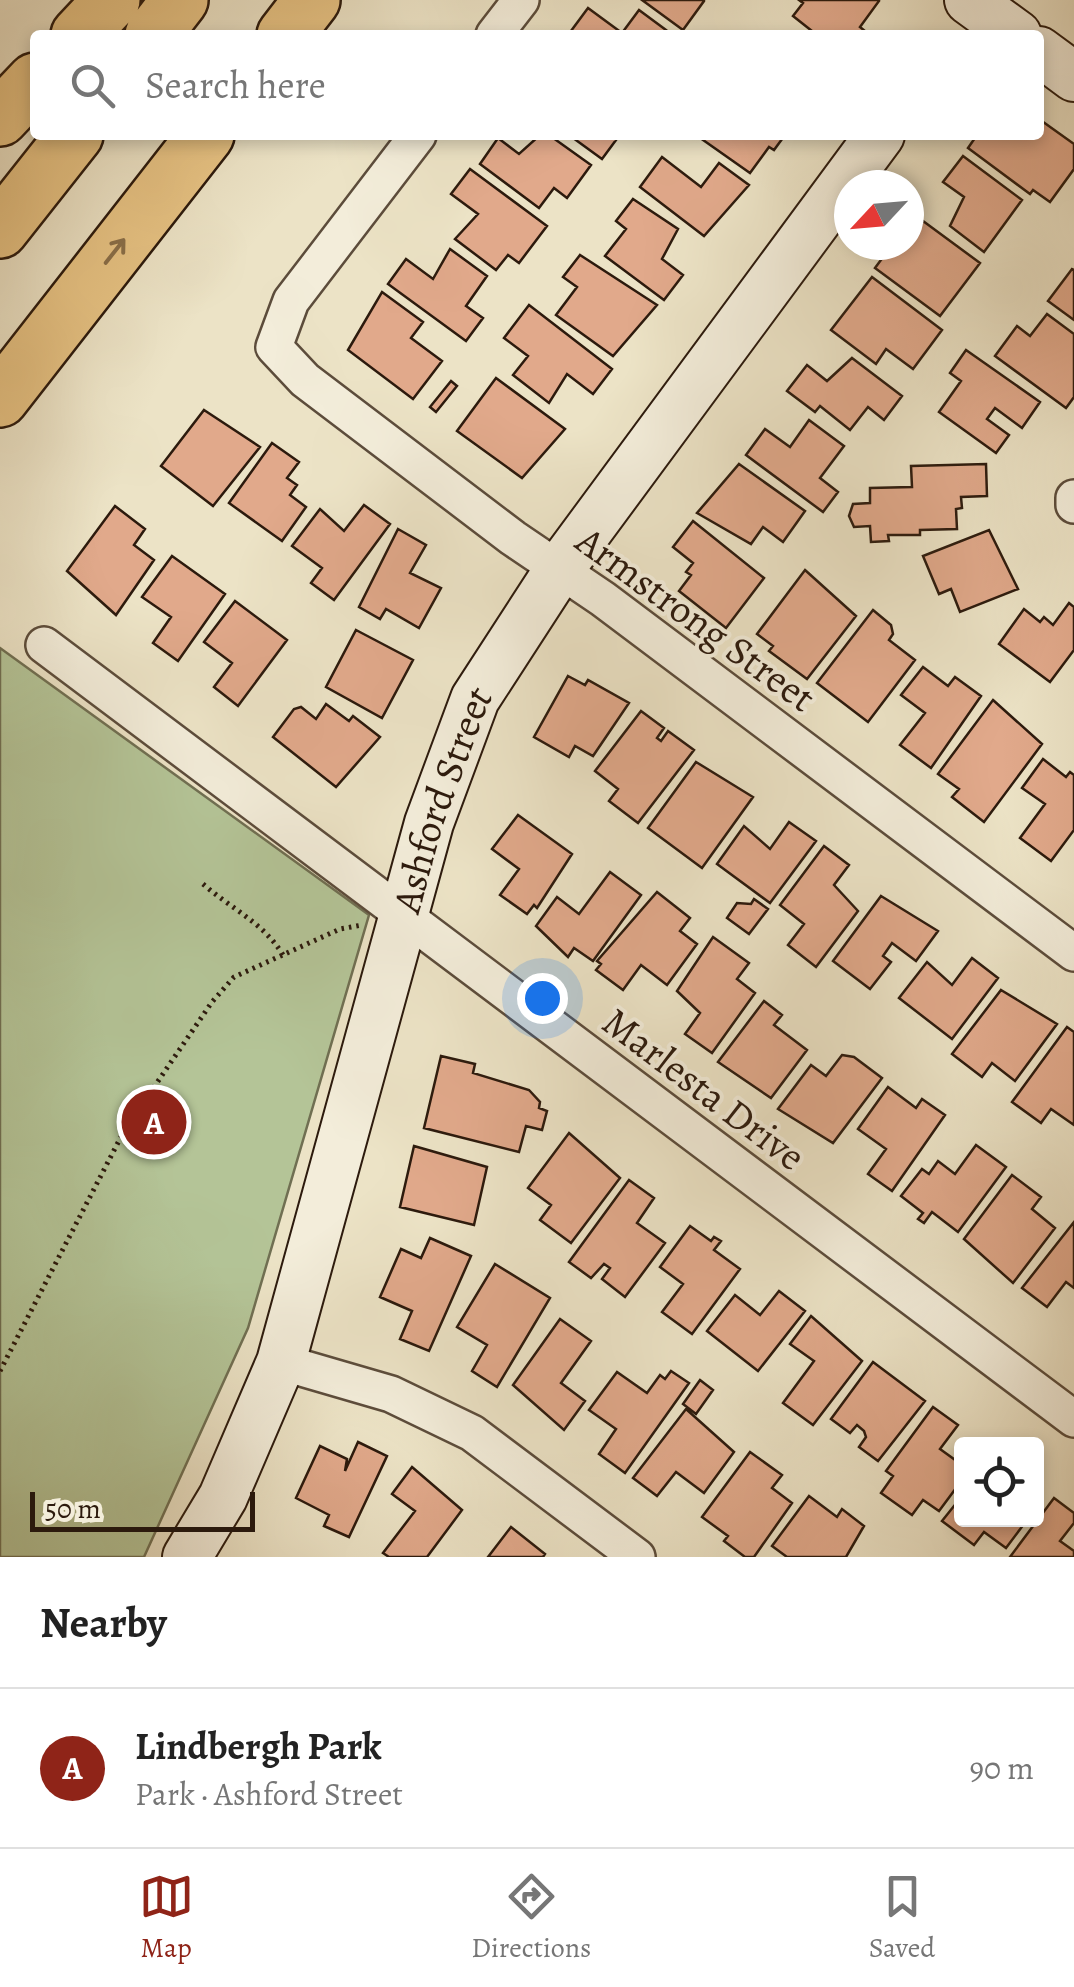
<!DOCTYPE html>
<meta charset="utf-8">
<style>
body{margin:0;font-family:Alegreya,serif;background:#f6f6f6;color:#222}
.controls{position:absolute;right:30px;bottom:30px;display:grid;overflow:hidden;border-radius:10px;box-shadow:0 5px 15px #0003}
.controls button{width:90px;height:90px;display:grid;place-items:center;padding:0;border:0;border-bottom:2px solid #e0e0e0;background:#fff;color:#222;font:50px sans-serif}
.compass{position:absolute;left:834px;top:170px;width:90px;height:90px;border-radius:50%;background:#fff;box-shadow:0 5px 15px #0003;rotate:244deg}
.scale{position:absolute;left:30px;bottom:25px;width:225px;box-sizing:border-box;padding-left:10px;border:5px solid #2c1a0d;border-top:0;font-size:28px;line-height:35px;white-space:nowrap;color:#2c1a0d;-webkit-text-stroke:8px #f3edda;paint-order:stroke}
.you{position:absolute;left:542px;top:998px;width:35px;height:35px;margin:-25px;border:8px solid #fff;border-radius:50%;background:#1a73e8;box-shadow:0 0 0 15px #1a73e833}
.badge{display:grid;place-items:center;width:65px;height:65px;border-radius:50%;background:#8f2418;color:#fff;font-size:32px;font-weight:700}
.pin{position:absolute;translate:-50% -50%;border:5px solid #fff;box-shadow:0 2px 10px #0006}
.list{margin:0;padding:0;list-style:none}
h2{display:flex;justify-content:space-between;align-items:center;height:130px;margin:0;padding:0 40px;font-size:42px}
h2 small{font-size:32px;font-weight:400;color:#767676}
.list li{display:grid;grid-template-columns:65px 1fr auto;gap:30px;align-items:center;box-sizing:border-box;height:160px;padding:0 40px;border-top:2px solid #e0e0e0}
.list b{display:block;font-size:38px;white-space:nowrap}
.list p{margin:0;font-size:32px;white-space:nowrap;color:#767676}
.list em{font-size:32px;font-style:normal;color:#767676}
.icon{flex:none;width:55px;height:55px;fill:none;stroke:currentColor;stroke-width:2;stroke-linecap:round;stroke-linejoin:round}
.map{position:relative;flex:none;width:1074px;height:1557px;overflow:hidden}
.search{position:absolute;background:#fff;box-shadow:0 5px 15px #0003;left:30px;right:30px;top:30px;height:110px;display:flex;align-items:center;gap:25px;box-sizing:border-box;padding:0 35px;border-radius:10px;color:#767676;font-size:38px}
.sheet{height:290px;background:#fff}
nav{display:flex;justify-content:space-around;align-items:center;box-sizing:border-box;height:140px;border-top:2px solid #e0e0e0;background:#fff;font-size:28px;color:#767676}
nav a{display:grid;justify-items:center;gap:5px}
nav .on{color:#8f2418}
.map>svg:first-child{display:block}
</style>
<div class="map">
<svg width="1074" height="1557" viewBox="0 0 1074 1557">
<rect width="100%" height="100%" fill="#ece3c6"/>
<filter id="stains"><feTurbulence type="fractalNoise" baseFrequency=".002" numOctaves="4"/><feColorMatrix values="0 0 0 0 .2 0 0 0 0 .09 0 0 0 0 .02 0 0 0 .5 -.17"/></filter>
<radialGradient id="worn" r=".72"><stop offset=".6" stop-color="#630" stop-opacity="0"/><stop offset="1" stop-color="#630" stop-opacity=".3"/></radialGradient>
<path fill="#b4c497" stroke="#706f52" stroke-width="2.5" d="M 0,648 L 369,915 L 248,1328 L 144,1557 L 0,1557 Z"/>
<path fill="#e1a98b" stroke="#2c1a0d" stroke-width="2.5" d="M 642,0 L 704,0 L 704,1 L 683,30 Z
M 799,0 L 878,0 L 879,1 L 860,27 L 865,31 L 861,35 L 817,35 L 793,16 L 803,3 Z
M 588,8 L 622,33 L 639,10 L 666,30 L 662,35 L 568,35 Z
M 1039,119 L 1074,144 L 1074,169 L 1050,202 L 1033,190 L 1030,194 L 968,148 L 977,135 L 1039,135 Z
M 540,135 L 549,135 L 591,165 L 567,198 L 554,188 L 539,208 L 480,164 L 498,138 L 519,154 Z
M 569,135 L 609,135 L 616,140 L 602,159 Z
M 696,135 L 785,135 L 774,150 L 769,147 L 750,173 Z
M 963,156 L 1022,200 L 984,252 L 950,226 L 964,197 L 943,182 Z
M 662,157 L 701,187 L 719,163 L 749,185 L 704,236 L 640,187 Z
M 470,169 L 547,226 L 519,263 L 508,255 L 496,270 L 455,239 L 478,214 L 451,194 Z
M 633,199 L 678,229 L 662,259 L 683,275 L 664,300 L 605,256 L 626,229 L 616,221 Z
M 923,221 L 980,263 L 940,316 L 875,268 L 892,245 L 902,250 L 909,245 Z
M 450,249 L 487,276 L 466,306 L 483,318 L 466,341 L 388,284 L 406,259 L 433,279 Z
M 580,255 L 657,305 L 613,356 L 556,315 L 577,287 L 563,277 Z
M 1072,269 L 1074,270 L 1074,320 L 1048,301 Z
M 872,277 L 942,330 L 913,369 L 886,349 L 876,364 L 831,330 Z
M 382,292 L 423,322 L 411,338 L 442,361 L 413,399 L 348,350 Z
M 529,305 L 612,369 L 593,394 L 567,374 L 549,403 L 513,375 L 528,356 L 504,338 Z
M 1047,314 L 1074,334 L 1074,397 L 1066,408 L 995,356 L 1017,326 L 1030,336 Z
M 966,350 L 1040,402 L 1022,428 L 995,408 L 987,419 L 1009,435 L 996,453 L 939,412 L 961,381 L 950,373 Z
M 852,358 L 902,396 L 884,420 L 868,407 L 850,430 L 820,406 L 815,412 L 787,391 L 807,365 L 827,381 Z
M 496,378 L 565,429 L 522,478 L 457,431 Z
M 451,381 L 457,386 L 436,412 L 430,407 Z
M 204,410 L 260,447 L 213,506 L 161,466 Z
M 809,420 L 844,446 L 820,478 L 838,492 L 823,512 L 746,455 L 765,429 L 790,447 Z
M 272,443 L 299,462 L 287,478 L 297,485 L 290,495 L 306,507 L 282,541 L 229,503 Z
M 739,464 L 805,511 L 783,542 L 763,527 L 751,544 L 697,513 Z
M 986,464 L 987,496 L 961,497 L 962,508 L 956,509 L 957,529 L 920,530 L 920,535 L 888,535 L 889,541 L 871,542 L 870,526 L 854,527 L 849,516 L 853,504 L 870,503 L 870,488 L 912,487 L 911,466 Z
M 364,505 L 390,524 L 334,600 L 311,583 L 322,568 L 292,546 L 320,509 L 344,531 Z
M 115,506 L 145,529 L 134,545 L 154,560 L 116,615 L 67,571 Z
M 693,521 L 764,578 L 726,628 L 679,591 L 691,575 L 686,572 L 693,563 L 673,547 Z
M 398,529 L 426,545 L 410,573 L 441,588 L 419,628 L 386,609 L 380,619 L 359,607 Z
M 989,530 L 1018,589 L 960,612 L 951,589 L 939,594 L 923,556 Z
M 172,556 L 225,594 L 178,661 L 153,643 L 171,617 L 142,597 Z
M 805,570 L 856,616 L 807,679 L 769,651 L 773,646 L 757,634 Z
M 235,601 L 287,640 L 238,706 L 214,687 L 232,663 L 204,642 Z
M 1069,603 L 1074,607 L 1074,650 L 1050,682 L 999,644 L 1024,609 L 1040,622 L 1044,617 L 1053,625 Z
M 873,610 L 891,625 L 893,634 L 889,640 L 915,660 L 868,722 L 817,683 Z
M 356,630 L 413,660 L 382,718 L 326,687 Z
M 923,667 L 948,686 L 955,677 L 981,696 L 931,768 L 900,745 L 925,713 L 901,695 Z
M 568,676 L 585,685 L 588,680 L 629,703 L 593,756 L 575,746 L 569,757 L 534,737 Z
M 993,700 L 1042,744 L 984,822 L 952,797 L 959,789 L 938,774 Z
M 326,704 L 349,721 L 353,716 L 380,737 L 336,787 L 273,737 L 294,709 L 301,707 L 316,719 Z
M 641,711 L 664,728 L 657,738 L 661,741 L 668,731 L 694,750 L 638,823 L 609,801 L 618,789 L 595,771 Z
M 1043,759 L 1066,777 L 1070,772 L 1074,775 L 1074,830 L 1051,861 L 1020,838 L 1045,804 L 1022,788 Z
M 696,762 L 753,797 L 702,868 L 648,828 Z
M 518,815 L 572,854 L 537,908 L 534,905 L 527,914 L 500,895 L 519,869 L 492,849 Z
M 789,822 L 816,841 L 770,903 L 717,864 L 744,826 L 770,849 Z
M 824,846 L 849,865 L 834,885 L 858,911 L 816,967 L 788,945 L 804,924 L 780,905 Z
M 610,872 L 641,895 L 593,961 L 574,948 L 568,957 L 536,926 L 557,897 L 579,914 Z
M 657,892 L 690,918 L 680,931 L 697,944 L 667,985 L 641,965 L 623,990 L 596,970 L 601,964 L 597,961 Z
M 881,896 L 938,931 L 916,961 L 892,943 L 883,956 L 891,962 L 870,989 L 833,961 Z
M 754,899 L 768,909 L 749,934 L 727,918 L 737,903 L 751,904 Z
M 713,937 L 749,963 L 737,979 L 755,993 L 712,1053 L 685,1034 L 700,1013 L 677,991 Z
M 972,958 L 998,978 L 952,1039 L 899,998 L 927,962 L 952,985 Z
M 1001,990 L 1057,1024 L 1015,1081 L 992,1063 L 982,1077 L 952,1054 Z
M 764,1001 L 782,1015 L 774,1025 L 807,1050 L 771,1098 L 718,1062 Z
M 1067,1027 L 1074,1032 L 1074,1125 L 1051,1109 L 1041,1123 L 1012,1102 Z
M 842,1055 L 854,1057 L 882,1078 L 833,1143 L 778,1109 L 811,1065 L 826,1076 Z
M 441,1056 L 475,1064 L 473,1073 L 529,1090 L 540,1102 L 539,1108 L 547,1111 L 542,1130 L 526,1126 L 519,1152 L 424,1128 Z
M 888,1087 L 916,1108 L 922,1099 L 945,1115 L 892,1191 L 868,1174 L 886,1149 L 858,1129 Z
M 569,1133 L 620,1178 L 571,1243 L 540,1220 L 551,1205 L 528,1188 Z
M 976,1145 L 1006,1167 L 958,1232 L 932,1212 L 924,1223 L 918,1219 L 923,1213 L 901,1196 L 922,1169 L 929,1174 L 938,1161 L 955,1174 Z
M 414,1146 L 487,1167 L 474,1225 L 400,1207 Z
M 1012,1175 L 1041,1197 L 1032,1209 L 1055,1228 L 1013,1283 L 964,1239 Z
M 629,1180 L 654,1198 L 637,1223 L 665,1243 L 625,1297 L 602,1279 L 610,1268 L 604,1264 L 591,1278 L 569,1262 Z
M 1074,1222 L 1074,1288 L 1066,1282 L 1047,1307 L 1022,1288 Z
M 690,1226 L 711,1241 L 714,1237 L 721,1241 L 714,1250 L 740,1269 L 692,1334 L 662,1312 L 683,1284 L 660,1267 Z
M 430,1238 L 471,1256 L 429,1351 L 400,1339 L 412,1311 L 380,1297 L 401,1249 L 421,1258 Z
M 495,1264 L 550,1298 L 497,1387 L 472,1371 L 487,1345 L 457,1327 Z
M 779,1291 L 805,1311 L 758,1371 L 707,1331 L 735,1295 L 760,1315 Z
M 811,1316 L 862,1361 L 813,1425 L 783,1403 L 814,1361 L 790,1344 Z
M 560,1319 L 591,1341 L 561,1383 L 585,1401 L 564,1430 L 513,1385 Z
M 873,1362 L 925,1401 L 878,1461 L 859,1447 L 866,1437 L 864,1431 L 857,1425 L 850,1433 L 831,1419 Z
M 671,1371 L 689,1383 L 625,1473 L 599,1454 L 616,1429 L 589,1410 L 617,1372 L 647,1393 L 660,1375 L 665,1379 Z
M 700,1380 L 713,1390 L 696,1414 L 683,1404 Z
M 933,1407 L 958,1425 L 940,1449 L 962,1465 L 962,1480 L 939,1511 L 923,1500 L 912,1515 L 881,1493 L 893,1476 L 886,1471 Z
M 686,1409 L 734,1452 L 704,1493 L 676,1472 L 657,1496 L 633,1478 Z
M 358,1442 L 387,1456 L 349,1537 L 324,1526 L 329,1515 L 296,1498 L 320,1446 L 347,1459 L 345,1471 Z
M 750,1452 L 782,1475 L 772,1488 L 792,1503 L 754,1557 L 745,1557 L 724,1541 L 728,1536 L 702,1517 Z
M 412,1467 L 462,1510 L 427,1557 L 389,1557 L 383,1553 L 415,1511 L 392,1494 Z
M 809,1496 L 837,1517 L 842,1509 L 864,1526 L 846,1557 L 787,1557 L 772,1546 Z
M 962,1496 L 962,1520 L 1027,1520 L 1006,1548 L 984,1532 L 974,1545 L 942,1521 Z
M 1054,1498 L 1074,1513 L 1074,1523 L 1060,1541 L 1074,1551 L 1074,1557 L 1010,1557 Z
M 511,1527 L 545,1554 L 543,1557 L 488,1557 Z"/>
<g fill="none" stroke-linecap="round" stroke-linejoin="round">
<g stroke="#5c4c3b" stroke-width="40">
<path id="street" d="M 494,35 L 521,0
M 418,135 L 291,301 L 274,347 L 305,380 L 513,538 L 603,599 L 1074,953
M 1074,498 L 1074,505
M 44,645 L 1074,1419
M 281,1362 L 391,1394 L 472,1433 L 637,1557"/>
</g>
<g stroke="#2c1a0d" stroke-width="52">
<g id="secondary">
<path d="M 969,0 L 1017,35"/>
<path d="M 1039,51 L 1074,77"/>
<path id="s1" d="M 187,1557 L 223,1497 L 281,1362 L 429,823 L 475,699 L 558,571 L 880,135"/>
</g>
</g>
<g stroke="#2c1a0d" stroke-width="60">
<path id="highway" d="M 79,35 L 112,0
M 153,35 L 180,0
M 285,35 L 312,0
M 0,118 L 35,81
M 0,230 L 75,135
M 0,399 L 206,135"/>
</g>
<path stroke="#2c1a0d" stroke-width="5" stroke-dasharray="2.5 5" stroke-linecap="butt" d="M 203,884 C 230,908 264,923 283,955
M 0,1371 L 124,1131 L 212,1002 L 234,977 L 340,929 L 362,925"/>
<use href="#street" stroke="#f3edda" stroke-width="35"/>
<use href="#secondary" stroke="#f3edda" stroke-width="48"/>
<use href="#highway" stroke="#e6c283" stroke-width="55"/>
</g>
<defs><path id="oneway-shaft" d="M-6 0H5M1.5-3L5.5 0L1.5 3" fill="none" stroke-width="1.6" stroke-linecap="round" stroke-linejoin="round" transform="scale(2.5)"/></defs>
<use stroke="#896e48" href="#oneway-shaft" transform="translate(115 251) rotate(-52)"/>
<g text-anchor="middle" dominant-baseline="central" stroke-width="8" stroke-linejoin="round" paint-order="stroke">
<g font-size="40" fill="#2c1a0d" stroke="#f3edda">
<text transform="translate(696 619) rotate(36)">Armstrong Street</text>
<text stroke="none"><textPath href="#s1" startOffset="802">Ashford Street</textPath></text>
<text transform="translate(704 1089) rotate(37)">Marlesta Drive</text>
</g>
</g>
<rect width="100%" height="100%" filter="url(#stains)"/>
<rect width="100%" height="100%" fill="url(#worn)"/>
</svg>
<div class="controls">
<button><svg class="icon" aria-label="locate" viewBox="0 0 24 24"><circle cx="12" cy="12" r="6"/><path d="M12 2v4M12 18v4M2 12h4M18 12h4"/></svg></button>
</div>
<svg class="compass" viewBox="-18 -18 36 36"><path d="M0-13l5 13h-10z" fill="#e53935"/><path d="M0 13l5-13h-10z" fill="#767676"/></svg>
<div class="scale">50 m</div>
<div class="you"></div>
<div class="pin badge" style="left:154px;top:1122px">A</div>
<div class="search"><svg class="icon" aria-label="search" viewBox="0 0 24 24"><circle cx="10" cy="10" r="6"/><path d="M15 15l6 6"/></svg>Search here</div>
</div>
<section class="sheet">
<h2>Nearby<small></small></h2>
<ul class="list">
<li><span class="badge">A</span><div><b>Lindbergh Park</b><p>Park · Ashford Street</p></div><em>90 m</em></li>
</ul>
</section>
<nav>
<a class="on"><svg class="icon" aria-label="map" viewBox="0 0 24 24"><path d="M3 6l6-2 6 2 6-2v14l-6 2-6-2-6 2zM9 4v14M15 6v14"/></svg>Map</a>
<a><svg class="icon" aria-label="directions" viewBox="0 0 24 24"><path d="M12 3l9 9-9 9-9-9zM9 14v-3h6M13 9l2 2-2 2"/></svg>Directions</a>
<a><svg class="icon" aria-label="saved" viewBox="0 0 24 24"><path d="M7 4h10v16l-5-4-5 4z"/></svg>Saved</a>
</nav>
